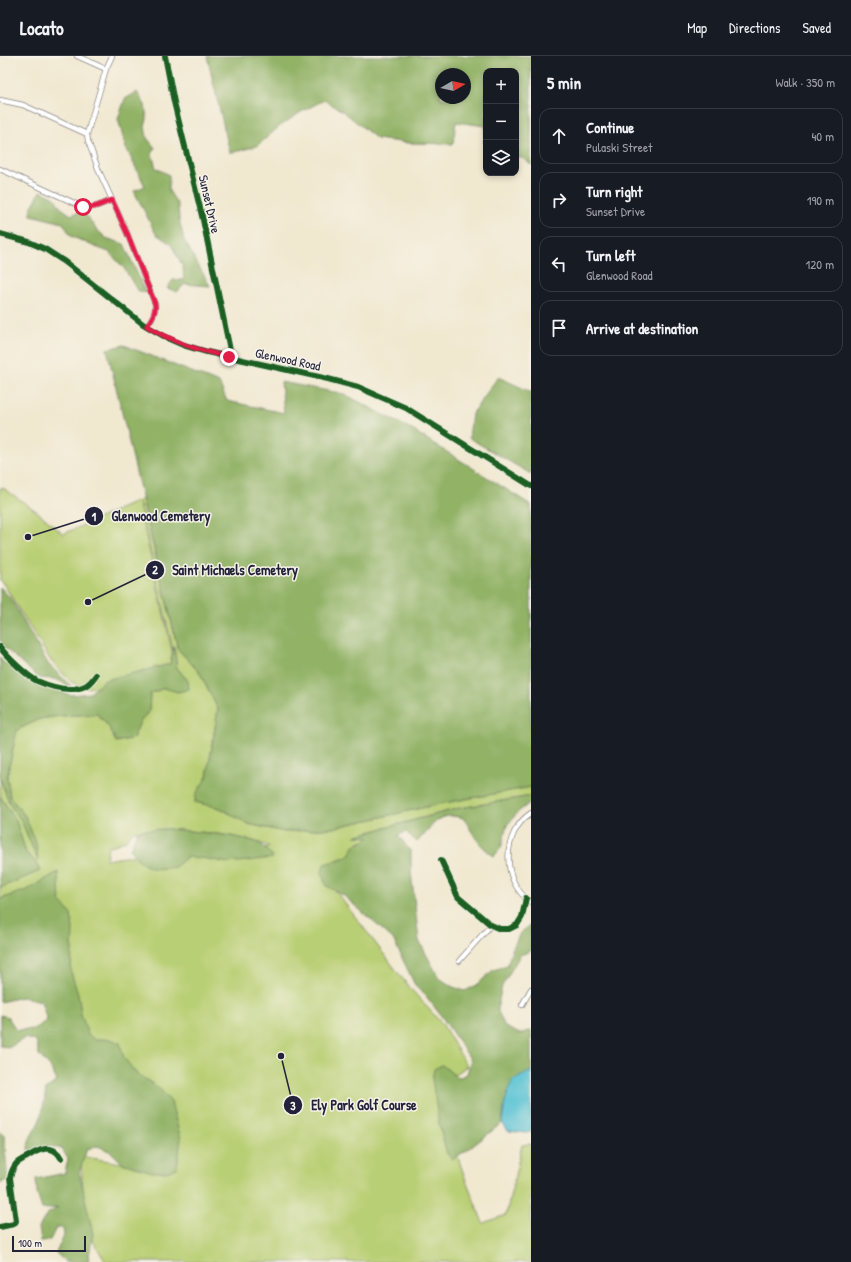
<!DOCTYPE html>
<meta charset="utf-8">
<style>
body{margin:0;font-family:"Patrick Hand",sans-serif;background:#242831;color:#f1f3f6}
.controls{position:absolute;right:12px;top:12px;display:grid;overflow:hidden;border-radius:8px;box-shadow:0 2px 6px #0003}
.controls button{width:36px;height:36px;display:grid;place-items:center;padding:0;border:0;border-bottom:1px solid #363941;background:#171b24;color:#f1f3f6;font:20px sans-serif}
.compass{position:absolute;left:435px;top:12px;width:36px;height:36px;border-radius:50%;background:#171b24;box-shadow:0 2px 6px #0003;rotate:81deg}
.scale{position:absolute;left:12px;bottom:10px;width:74px;box-sizing:border-box;padding-left:4px;border:2px solid #22223b;border-top:0;font-size:11px;line-height:14px;white-space:nowrap;color:#22223b;-webkit-text-stroke:3px #f7f3e8;paint-order:stroke}
.stop{position:absolute;width:12px;height:12px;margin:-9px;border:3px solid #e11d48;border-radius:50%;background:#fff}
.stop.end{background:#e11d48;border-color:#fff;box-shadow:0 1px 4px #0008}
.list{margin:0;padding:0;list-style:none}
h2{display:flex;justify-content:space-between;align-items:center;height:52px;margin:0;padding:0 16px;font-size:17px}
h2 small{font-size:13px;font-weight:400;color:#9ea1a6}
.list li{display:grid;grid-template-columns:26px 1fr auto;gap:12px;align-items:center;box-sizing:border-box;height:56px;margin:0 8px 8px;padding:0 8px;border:1px solid #363941;border-radius:12px}
.list b{display:block;font-size:15px;white-space:nowrap}
.list p{margin:0;font-size:13px;white-space:nowrap;color:#9ea1a6}
.list em{font-size:13px;font-style:normal;color:#9ea1a6}
.icon{flex:none;width:22px;height:22px;fill:none;stroke:currentColor;stroke-width:2;stroke-linecap:round;stroke-linejoin:round}
.map{position:relative;flex:none;width:531px;height:1206px;overflow:hidden}
header{display:flex;align-items:center;gap:24px;box-sizing:border-box;height:56px;padding:0 20px;background:#171b24;border-bottom:1px solid #363941}
header strong{font-size:19px}
nav{display:flex;gap:22px;margin-inline-start:auto;font-size:14px}
main{display:flex}
aside{flex:1;background:#171b24}
.map>svg:first-child{display:block}
</style>
<header>
<strong>Locato</strong>
<nav><a>Map</a><a>Directions</a><a>Saved</a></nav>
</header>
<main>
<div class="map">
<svg width="531" height="1206" viewBox="0 0 531 1206">
<rect width="100%" height="100%" fill="#f7f3e8"/>
<filter id="ink" filterUnits="userSpaceOnUse"><feTurbulence type="fractalNoise" baseFrequency=".025" numOctaves="2"/><feDisplacementMap in="SourceGraphic" scale="8" xChannelSelector="R" yChannelSelector="G"/><feConvolveMatrix kernelMatrix="1 2 1 2 8 2 1 2 1" color-interpolation-filters="sRGB"/></filter>
<filter id="wash" filterUnits="userSpaceOnUse"><feTurbulence type="fractalNoise" baseFrequency=".012" numOctaves="4" result="noise"/><feDisplacementMap in="SourceGraphic" scale="16" xChannelSelector="R" yChannelSelector="G"/><feGaussianBlur stdDeviation="0.9" result="paint"/><feColorMatrix in="noise" values="0 0 0 0 0 0 0 0 0 0 0 0 0 0 0 0 0 1.4 0 .05"/><feComposite in="paint" operator="in"/></filter>
<g filter="url(#wash)">
<rect width="100%" height="100%" fill="#f1e8d0"/>
<path fill="#b9cf74" stroke="#6e7858" fill-rule="evenodd" d="M 0,432 L 3,432 L 39,457 L 63,478 L 138,445 L 175,608 L 102,630 L 87,632 L 71,626 L 51,605 L 26,565 L 3,527 L 0,525 Z
M 142,443 L 178,593 L 200,617 L 218,653 L 207,721 L 196,738 L 195,746 L 220,752 L 248,768 L 285,776 L 332,772 L 444,747 L 531,731 L 531,740 L 460,752 L 357,779 L 370,781 L 365,785 L 356,788 L 348,800 L 331,806 L 327,824 L 409,931 L 443,969 L 467,1010 L 435,1033 L 464,1119 L 483,1167 L 506,1159 L 522,1089 L 531,1088 L 531,1206 L 106,1206 L 87,1176 L 80,1100 L 155,1113 L 88,989 L 70,946 L 50,821 L 27,834 L 0,843 L 0,832 L 40,815 L 34,804 L 26,797 L 16,765 L 0,740 L 0,722 L 10,749 L 21,764 L 38,804 L 25,760 L 10,742 L 7,721 L 17,674 L 40,663 L 59,660 L 97,658 L 109,671 L 116,686 L 133,682 L 140,666 L 149,655 L 150,638 L 164,632 L 178,636 L 188,625 L 177,612 L 174,592 L 173,594 L 139,445 ZM 168,773 C 196,776 225,777 253,785 C 259,786 264,789 270,791 L 227,797 L 142,798 L 106,804 L 108,791 L 125,785 L 132,776 L 139,774 Z"/>
<path fill="#92b266" stroke="#5a6a50" fill-rule="evenodd" d="M 207,0 L 531,0 L 531,109 L 524,103 L 516,100 L 516,15 L 486,15 L 486,87 L 484,87 L 486,70 L 456,66 L 453,88 L 409,87 L 377,83 L 344,56 L 324,44 L 301,56 L 280,70 L 257,90 L 230,97 ZM 441,18 L 465,18 L 465,42 L 441,42 Z
M 137,36 L 145,49 L 147,63 L 145,71 L 147,82 L 155,92 L 152,98 L 156,112 L 169,119 L 169,135 L 178,149 L 179,163 L 184,184 L 210,230 L 185,228 L 177,236 L 167,232 L 173,224 L 184,224 L 183,211 L 171,188 L 156,178 L 134,135 L 145,130 L 126,92 L 118,63 L 125,43 Z
M 41,135 L 55,142 L 60,151 L 71,159 L 83,155 L 96,173 L 106,182 L 124,188 L 146,237 L 137,234 L 124,212 L 109,196 L 93,190 L 71,180 L 63,167 L 31,159 L 31,152 Z
M 124,289 L 219,327 L 227,345 L 284,357 L 281,326 L 344,338 L 409,372 L 531,449 L 531,731 L 444,747 L 332,772 L 285,776 L 248,768 L 220,752 L 195,746 L 196,738 L 207,721 L 218,653 L 200,617 L 178,593 L 107,293 Z
M 498,321 L 531,336 L 531,418 L 469,382 L 472,358 Z
M 0,531 L 11,543 L 48,608 L 72,631 L 55,623 L 39,622 L 5,592 L 0,584 Z
M 174,590 L 177,612 L 188,625 L 189,633 L 178,636 L 164,632 L 150,638 L 149,655 L 140,666 L 133,682 L 116,686 L 109,671 L 97,658 L 59,660 L 40,663 L 17,674 L 7,721 L 10,741 L 25,760 L 36,787 L 38,805 L 21,764 L 10,749 L 0,722 L 0,601 L 2,605 L 37,628 L 71,639 L 90,637 L 105,624 L 170,608 Z
M 0,740 L 16,765 L 26,797 L 34,804 L 40,815 L 0,832 Z
M 531,740 L 531,746 L 518,756 L 507,769 L 501,792 L 494,800 C 487,795 480,789 475,781 C 471,775 468,768 463,762 C 459,761 454,760 450,760 C 436,760 426,777 417,786 L 406,776 L 398,779 L 411,796 L 411,816 L 419,885 L 439,922 L 453,931 L 465,935 L 477,929 L 493,914 L 507,910 L 512,894 L 520,877 L 531,869 L 531,895 L 520,899 L 509,918 L 502,930 L 497,953 L 505,971 L 520,978 L 531,974 L 531,1015 L 505,1046 L 502,1067 L 470,1092 L 453,1103 L 447,1098 L 439,1068 L 432,1023 L 434,1013 L 442,1009 L 458,1022 L 467,1018 L 471,1004 L 442,961 L 423,936 L 415,929 L 393,883 L 343,839 L 327,830 L 324,825 L 322,815 L 324,808 L 335,805 L 348,800 L 356,788 L 365,785 L 370,781 L 355,780 L 460,752 Z
M 168,773 C 187,775 251,779 263,790 C 267,793 270,798 273,802 L 229,807 L 201,802 L 187,801 L 175,811 L 154,813 L 141,807 L 130,794 L 138,774 Z
M 58,816 L 60,845 L 71,858 L 73,873 L 71,916 L 79,942 L 81,958 L 88,979 L 94,983 L 110,983 L 120,987 L 124,1002 L 136,1017 L 159,1032 L 171,1046 L 181,1083 L 177,1112 L 167,1116 L 152,1116 L 122,1107 L 111,1096 L 98,1090 L 87,1093 L 79,1116 L 93,1178 L 88,1204 L 89,1206 L 64,1206 L 65,1205 L 56,1197 L 64,1179 L 63,1172 L 56,1172 L 50,1184 L 41,1185 L 39,1171 L 47,1158 L 58,1152 L 42,1153 L 37,1137 L 36,1123 L 65,1117 L 68,1103 L 62,1093 L 50,1090 L 28,1094 C 29,1079 32,1080 38,1068 C 43,1057 44,1045 46,1033 L 57,1025 L 50,1011 L 39,999 L 36,985 L 25,982 L 10,991 L 0,990 L 0,959 L 8,961 L 16,974 L 35,973 L 47,964 L 41,945 L 22,941 L 0,946 L 0,843 L 27,834 Z
M 0,1075 L 4,1079 L 7,1117 L 7,1124 L 0,1127 Z"/>
<path fill="#58c2d4" stroke="#3d7288" d="M 531,1015 L 531,1076 L 526,1077 L 508,1075 L 502,1067 L 505,1046 L 512,1025 Z"/>
</g>
<g filter="url(#ink)">
<g fill="none" stroke-linecap="round" stroke-linejoin="round">
<g stroke="#8a8586" stroke-width="6">
<path id="minor" d="M 77,0 L 106,13
M 112,0 L 106,13 L 87,78 L 88,85 L 99,115 L 127,177 L 155,248 C 156,257 152,262 147,270
M 165,0 L 174,46 L 203,164 L 230,294 L 229,301
M 0,44 L 23,49 L 87,78
M 0,113 L 83,151 C 94,153 102,148 112,144
M 0,591 C 6,600 27,620 37,625 C 51,631 70,637 85,630 C 90,628 93,623 96,619
M 531,757 C 501,777 501,826 531,846
M 441,804 L 458,841 L 491,869 L 500,873 L 509,873 L 517,869 L 522,861 L 526,842
M 459,905 L 491,869
M 522,949 L 531,933
M 0,1171 L 14,1168 L 16,1165 L 10,1122 C 11,1117 13,1112 16,1108 C 19,1105 23,1103 27,1101 C 38,1094 53,1086 61,1102"/>
</g>
<g stroke="#8a8586" stroke-width="7">
<path id="tertiary" d="M 0,178 L 29,186 L 45,193 L 65,206 L 143,268 L 167,282 L 183,289 L 207,296 L 328,323 L 358,331 L 406,352 L 531,430"/>
</g>
<use href="#minor" stroke="#fff" stroke-width="4.5"/>
<use href="#tertiary" stroke="#fff" stroke-width="5.5"/>
<g stroke="#f7f3e8" stroke-width="8">
<path id="cycleway" d="M 165,0 L 174,46 L 203,164 L 230,294 L 229,301
M 0,178 L 29,186 L 45,193 L 65,206 L 143,268 L 167,282 L 183,289 L 207,296 L 328,323 L 358,331 L 406,352 L 531,430
M 0,591 C 6,600 27,620 37,625 C 51,631 70,637 85,630 C 90,628 93,623 96,619
M 441,804 L 458,841 L 491,869 L 500,873 L 509,873 L 517,869 L 522,861 L 526,842
M 0,1171 L 14,1168 L 16,1165 L 10,1122 C 11,1117 13,1112 16,1108 C 19,1105 23,1103 27,1101 C 38,1094 53,1086 61,1102"/>
</g>
<use href="#cycleway" stroke="#1b5e20" stroke-width="6"/>
</g>
</g>
<g fill="none" stroke-linecap="round" stroke-linejoin="round" filter="url(#ink)">
<path stroke="#e11d48" stroke-width="5" d="M 83,151 C 94,153 102,148 112,144 L 127,177 L 155,248 C 156,257 152,262 147,270 C 175,287 197,294 229,301"/>
</g>
<g text-anchor="middle" dominant-baseline="central" stroke-width="3" stroke-linejoin="round" paint-order="stroke">
<g font-size="13" fill="#22223b" stroke="#f7f3e8">
<text transform="translate(210 148) rotate(77)">Sunset Drive</text>
<text transform="translate(288 303) rotate(12)">Glenwood Road</text>
</g>
</g>
<path fill="none" stroke="#22223b" stroke-width="1.5" d="M28 481L94 460M88 546L155 514M281 1000L293 1049"/>
<g fill="#22223b" stroke="#f7f3e8" stroke-width="1.5">
<circle cx="28" cy="481" r="4"/>
<circle cx="88" cy="546" r="4"/>
<circle cx="281" cy="1000" r="4"/>
<circle cx="94" cy="460" r="10"/>
<circle cx="155" cy="514" r="10"/>
<circle cx="293" cy="1049" r="10"/>
</g>
<g font-size="12" text-anchor="middle" font-weight="bold" fill="#fff">
<text x="94" y="465">1</text>
<text x="155" y="518">2</text>
<text x="293" y="1054">3</text>
</g>
<g font-size="14" text-anchor="middle" font-weight="bold" fill="#22223b" stroke="#f7f3e8" stroke-width="3" stroke-linejoin="round" paint-order="stroke">
<text x="161" y="465">Glenwood Cemetery</text>
<text x="235" y="519">Saint Michaels Cemetery</text>
<text x="364" y="1054">Ely Park Golf Course</text>
</g>
</svg>
<div class="controls">
<button>+</button>
<button>−</button>
<button><svg class="icon" aria-label="layers" viewBox="0 0 24 24"><path d="M12 4l9 5-9 5-9-5zM3 14l9 5 9-5"/></svg></button>
</div>
<svg class="compass" viewBox="-18 -18 36 36"><path d="M0-13l5 13h-10z" fill="#e53935"/><path d="M0 13l5-13h-10z" fill="#9ea1a6"/></svg>
<div class="scale">100 m</div>
<div class="stop" style="left:83px;top:151px"></div>
<div class="stop end" style="left:229px;top:301px"></div>
</div>
<aside>
<h2>5 min<small>Walk · 350 m</small></h2>
<ul class="list">
<li><svg class="icon" aria-label="ahead" viewBox="0 0 24 24"><path d="M12 20V5M6 11l6-6 6 6"/></svg><div><b>Continue</b><p>Pulaski Street</p></div><em>40 m</em></li>
<li><svg class="icon" aria-label="right" viewBox="0 0 24 24"><path d="M7 20v-9h11M14 6l5 5-5 5"/></svg><div><b>Turn right</b><p>Sunset Drive</p></div><em>190 m</em></li>
<li><svg class="icon" aria-label="left" viewBox="0 0 24 24"><path d="M17 20v-9H6M10 6l-5 5 5 5"/></svg><div><b>Turn left</b><p>Glenwood Road</p></div><em>120 m</em></li>
<li><svg class="icon" aria-label="arrive" viewBox="0 0 24 24"><path d="M6 21V4h12l-3 4 3 4H6"/></svg><div><b>Arrive at destination</b></div></li>
</ul>
</aside>
</main>
